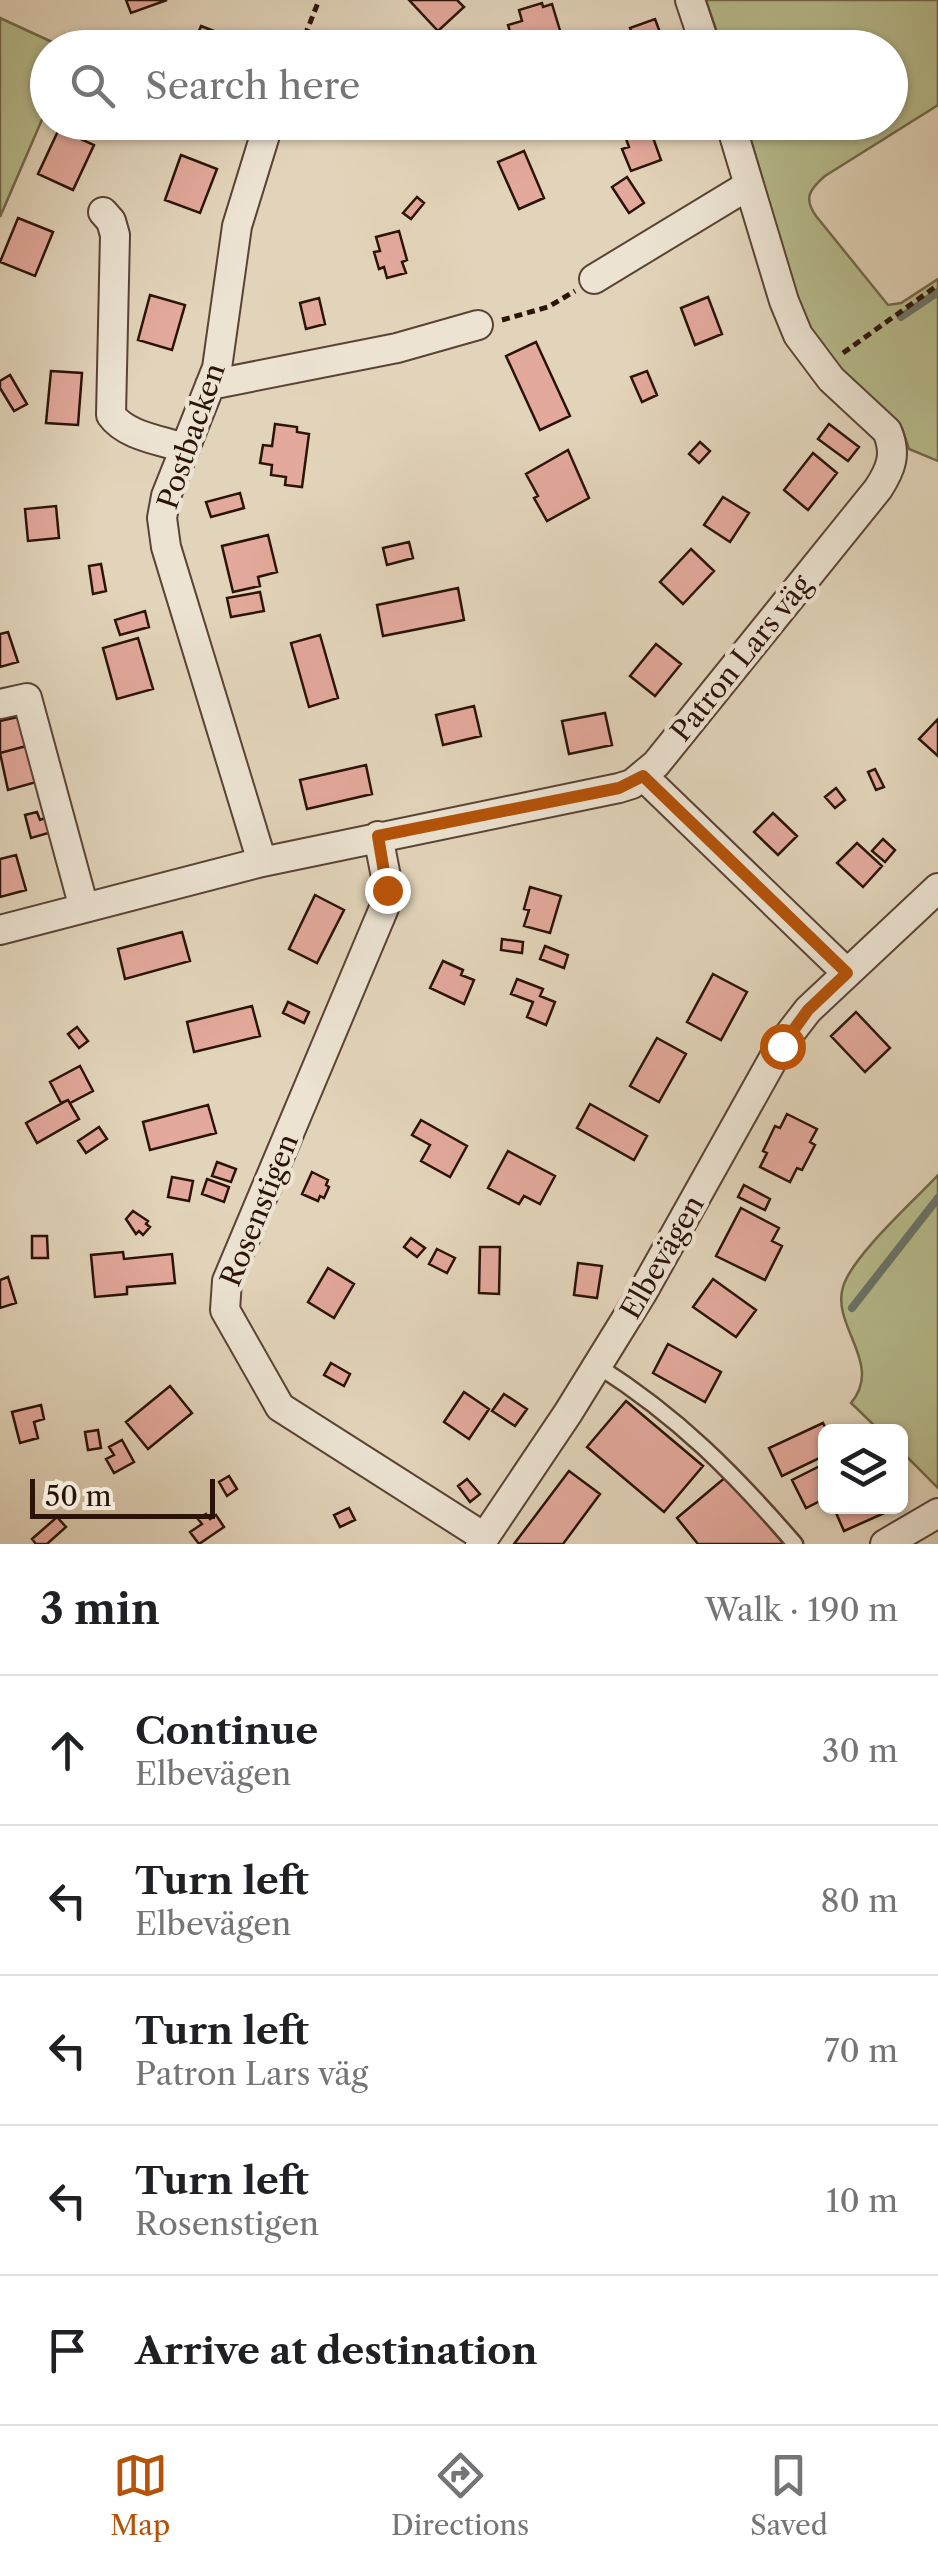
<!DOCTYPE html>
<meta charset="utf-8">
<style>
body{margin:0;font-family:"Libre Caslon Text",serif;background:#f6f6f6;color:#202124}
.controls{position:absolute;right:30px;bottom:30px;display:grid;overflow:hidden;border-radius:15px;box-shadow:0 2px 8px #0004}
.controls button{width:90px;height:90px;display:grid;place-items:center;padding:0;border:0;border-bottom:2px solid #e0e0e0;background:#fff;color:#202124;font:50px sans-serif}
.scale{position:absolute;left:30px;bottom:25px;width:185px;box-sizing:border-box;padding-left:10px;border:5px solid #2c1308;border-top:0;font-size:28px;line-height:35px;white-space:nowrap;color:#2c1308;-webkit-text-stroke:8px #ece3d2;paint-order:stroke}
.stop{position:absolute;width:30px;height:30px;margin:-22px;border:8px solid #b45309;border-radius:50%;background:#fff}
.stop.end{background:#b45309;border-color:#fff;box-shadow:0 2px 10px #0008}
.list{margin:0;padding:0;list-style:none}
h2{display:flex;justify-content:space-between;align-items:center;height:130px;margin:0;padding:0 40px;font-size:42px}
h2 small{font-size:32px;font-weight:400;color:#757577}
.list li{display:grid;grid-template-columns:65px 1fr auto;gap:30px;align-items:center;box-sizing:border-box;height:150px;padding:0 40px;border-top:2px solid #e0e0e0}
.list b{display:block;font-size:38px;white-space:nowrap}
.list p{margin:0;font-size:32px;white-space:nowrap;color:#757577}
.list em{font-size:32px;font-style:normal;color:#757577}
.icon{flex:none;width:55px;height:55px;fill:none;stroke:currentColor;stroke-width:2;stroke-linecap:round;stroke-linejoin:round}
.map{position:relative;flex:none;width:938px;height:1544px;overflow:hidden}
.search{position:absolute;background:#fff;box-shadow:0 2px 8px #0004;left:30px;right:30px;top:30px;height:110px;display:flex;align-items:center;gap:25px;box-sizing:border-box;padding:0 35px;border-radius:55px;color:#757577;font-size:38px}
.sheet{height:880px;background:#fff}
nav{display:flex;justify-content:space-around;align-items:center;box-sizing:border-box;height:140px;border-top:2px solid #e0e0e0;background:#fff;font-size:28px;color:#757577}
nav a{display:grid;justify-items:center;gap:5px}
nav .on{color:#b45309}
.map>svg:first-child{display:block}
</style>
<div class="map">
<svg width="938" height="1544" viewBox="0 0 938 1544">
<rect width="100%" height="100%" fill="#e2d4ba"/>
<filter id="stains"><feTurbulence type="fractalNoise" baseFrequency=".002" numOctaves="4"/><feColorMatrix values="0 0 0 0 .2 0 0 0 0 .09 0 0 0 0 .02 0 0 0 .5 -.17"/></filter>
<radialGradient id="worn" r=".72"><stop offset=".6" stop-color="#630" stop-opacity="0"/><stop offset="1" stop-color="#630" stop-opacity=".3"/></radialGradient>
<path fill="#b7bc8d" stroke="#72684a" stroke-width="2.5" d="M 706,0 L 938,0 L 938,105 L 825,176 C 810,189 803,198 816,216 L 888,305 L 901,303 L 938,279 L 938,461 L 909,449 L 902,428 L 852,383 L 816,343 L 801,311 L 746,123 L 890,122 L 890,48 L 722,47 Z
M 0,18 L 63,47 L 48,48 L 47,108 L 0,217 Z
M 938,1175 L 938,1488 L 901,1451 L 900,1431 L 880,1431 L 851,1403 C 884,1364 831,1326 843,1287 C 852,1256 914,1201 938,1175 Z"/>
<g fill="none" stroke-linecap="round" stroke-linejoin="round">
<path stroke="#6b766b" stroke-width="8" d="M 901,317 L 938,292
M 852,1308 L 938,1198"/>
</g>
<path fill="#e3a99c" stroke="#2c1308" stroke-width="2.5" d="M 126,0 L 167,0 L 131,13 Z
M 409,0 L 457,0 L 464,7 L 438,31 Z
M 542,3 L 543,7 L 552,4 L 565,47 L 515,48 L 508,25 L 522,21 L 519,10 Z
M 655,19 L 664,43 L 637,48 L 630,28 Z
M 201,26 L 232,38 L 228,48 L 192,48 Z
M 620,122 L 655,122 L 658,129 L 651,132 L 661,160 L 631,171 L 622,149 L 629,147 Z
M 59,129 L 94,145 L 73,190 L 38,174 Z
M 524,151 L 544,198 L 519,209 L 498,162 Z
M 181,155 L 217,169 L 200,213 L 165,200 Z
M 627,177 L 644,203 L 629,213 L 612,187 Z
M 417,197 L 424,203 L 411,219 L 403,213 Z
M 18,218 L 53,232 L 35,276 L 0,262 Z
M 399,231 L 407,260 L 402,262 L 406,273 L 387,278 L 384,267 L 379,269 L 374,252 L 380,251 L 376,237 Z
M 150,295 L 185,305 L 172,350 L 138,340 Z
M 708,297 L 722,334 L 695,345 L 681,308 Z
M 319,298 L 325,324 L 306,329 L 300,303 Z
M 536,342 L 570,416 L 540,430 L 506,356 Z
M 51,371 L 82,373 L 78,425 L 46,423 Z
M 647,371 L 657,395 L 642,402 L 631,377 Z
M 10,375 L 27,404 L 14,411 L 0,388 L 0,381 Z
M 275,424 L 297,427 L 297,432 L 309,434 L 302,487 L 285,485 L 286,477 L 271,475 L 272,465 L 260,463 L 263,445 L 272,446 Z
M 829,424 L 859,447 L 848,461 L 818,439 Z
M 700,442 L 710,451 L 699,463 L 689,454 Z
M 568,450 L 589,498 L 547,521 L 534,498 L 538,496 L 526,474 Z
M 813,453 L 837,473 L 808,510 L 784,490 Z
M 240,493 L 244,508 L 211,517 L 206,502 Z
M 723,497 L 749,513 L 730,542 L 704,525 Z
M 56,506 L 59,538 L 28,541 L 25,509 Z
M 268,535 L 277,572 L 258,577 L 260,586 L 233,592 L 222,546 Z
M 409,542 L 413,558 L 387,565 L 383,548 Z
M 691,549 L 714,571 L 683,604 L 660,582 Z
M 101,564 L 106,591 L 93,594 L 89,566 Z
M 458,588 L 464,620 L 383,636 L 377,605 Z
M 260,592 L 264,611 L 231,617 L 227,598 Z
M 145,611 L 149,627 L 120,635 L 115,620 Z
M 8,632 L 18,662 L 0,667 L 0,634 Z
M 320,635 L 338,698 L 309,707 L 291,643 Z
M 138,638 L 153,689 L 117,699 L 103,648 Z
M 656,644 L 681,664 L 655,696 L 630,676 Z
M 474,706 L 481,736 L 443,745 L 436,715 Z
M 605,713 L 612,745 L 569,754 L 562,721 Z
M 22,716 L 30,745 L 0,753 L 0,721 Z
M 938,719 L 938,756 L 919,739 Z
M 30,745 L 40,781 L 8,790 L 0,753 Z
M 366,765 L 372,794 L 307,809 L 300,780 Z
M 875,769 L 884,787 L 876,790 L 868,772 Z
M 836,788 L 845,800 L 835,808 L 825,797 Z
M 37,812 L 40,820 L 48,817 L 52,832 L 31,838 L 25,815 Z
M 773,813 L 797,836 L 778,855 L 754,832 Z
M 883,839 L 895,850 L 885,862 L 872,851 Z
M 857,843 L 882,866 L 863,887 L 837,863 Z
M 16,855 L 26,890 L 0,897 L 0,859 Z
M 530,887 L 561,896 L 550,933 L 524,926 L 529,910 L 524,909 Z
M 315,895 L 344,910 L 317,963 L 289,949 Z
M 182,932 L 190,961 L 125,979 L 118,949 Z
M 502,939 L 523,942 L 522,953 L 501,950 Z
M 545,946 L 568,955 L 564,968 L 540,959 Z
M 443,961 L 463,970 L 461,975 L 474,980 L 464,1004 L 430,988 Z
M 713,974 L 747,992 L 721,1040 L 687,1022 Z
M 517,979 L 543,989 L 540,996 L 555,1002 L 546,1025 L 527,1017 L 533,1002 L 511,994 Z
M 288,1002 L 309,1012 L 304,1023 L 283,1013 Z
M 252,1006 L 260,1036 L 194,1052 L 187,1022 Z
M 856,1012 L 890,1048 L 865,1072 L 831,1036 Z
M 77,1027 L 88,1041 L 79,1048 L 68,1034 Z
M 657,1038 L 686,1054 L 659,1102 L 630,1086 Z
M 80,1066 L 93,1091 L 70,1103 L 68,1100 L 61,1103 L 50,1082 Z
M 68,1100 L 79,1119 L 37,1143 L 26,1123 Z
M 590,1104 L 647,1136 L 634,1160 L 577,1128 Z
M 208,1105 L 216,1133 L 150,1150 L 143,1122 Z
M 787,1114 L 817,1129 L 810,1142 L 815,1145 L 802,1170 L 797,1168 L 790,1182 L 760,1167 L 767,1153 L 763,1151 L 775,1126 L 780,1128 Z
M 421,1120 L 467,1146 L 450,1177 L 421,1161 L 430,1145 L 412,1135 Z
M 99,1127 L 107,1139 L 86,1153 L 78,1141 Z
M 508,1151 L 555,1176 L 540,1204 L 524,1196 L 519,1204 L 488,1188 Z
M 217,1162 L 236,1169 L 231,1182 L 212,1176 Z
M 312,1172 L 328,1180 L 326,1185 L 329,1187 L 324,1198 L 320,1196 L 318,1201 L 302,1194 Z
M 172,1177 L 193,1181 L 189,1201 L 168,1197 Z
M 207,1179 L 229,1187 L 224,1202 L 202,1194 Z
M 744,1185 L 770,1199 L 765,1210 L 738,1197 Z
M 741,1208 L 779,1228 L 772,1241 L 782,1246 L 765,1280 L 716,1256 Z
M 133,1211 L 148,1221 L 146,1224 L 150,1227 L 143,1235 L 139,1231 L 136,1234 L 126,1219 Z
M 32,1236 L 47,1236 L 48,1258 L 32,1258 Z
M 411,1238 L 425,1248 L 417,1257 L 404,1247 Z
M 480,1247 L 500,1247 L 499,1294 L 479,1293 Z
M 437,1249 L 455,1258 L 447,1273 L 429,1264 Z
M 123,1252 L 124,1259 L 172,1254 L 175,1283 L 127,1287 L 127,1294 L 95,1297 L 91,1255 Z
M 578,1263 L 602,1266 L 597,1298 L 574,1295 Z
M 328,1268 L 354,1284 L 334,1318 L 308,1302 Z
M 8,1277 L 16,1303 L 0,1308 L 0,1280 Z
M 713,1279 L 756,1310 L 736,1337 L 693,1307 Z
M 668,1344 L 721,1372 L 705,1402 L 653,1373 Z
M 331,1363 L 350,1374 L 344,1386 L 324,1375 Z
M 170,1386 L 192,1413 L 148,1449 L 126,1422 Z
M 464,1392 L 489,1409 L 469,1439 L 444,1422 Z
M 504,1394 L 527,1409 L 515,1426 L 492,1411 Z
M 626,1401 L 703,1466 L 664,1512 L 587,1447 Z
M 41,1405 L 44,1419 L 34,1422 L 38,1438 L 20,1443 L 12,1412 Z
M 823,1423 L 827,1431 L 826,1455 L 782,1476 L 769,1448 Z
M 98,1430 L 101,1448 L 88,1450 L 85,1432 Z
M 122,1440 L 134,1462 L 114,1473 L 106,1459 L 114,1455 L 109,1447 Z
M 826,1463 L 826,1498 L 806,1508 L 792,1480 Z
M 569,1471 L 600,1494 L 563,1544 L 514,1544 Z
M 229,1476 L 237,1489 L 227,1496 L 219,1482 Z
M 727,1476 L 784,1544 L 698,1544 L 677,1518 Z
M 467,1479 L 480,1494 L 470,1502 L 458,1486 Z
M 833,1506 L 900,1506 L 844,1531 Z
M 349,1508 L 355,1520 L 340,1527 L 334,1515 Z
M 206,1514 L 210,1519 L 216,1515 L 224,1527 L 199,1544 L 190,1532 L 202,1524 L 198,1519 Z
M 57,1517 L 66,1527 L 47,1544 L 36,1544 L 32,1539 Z"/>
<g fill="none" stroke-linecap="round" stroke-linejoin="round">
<g stroke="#5a4334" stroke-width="19">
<path id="lane" d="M 598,1366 C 678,1417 733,1472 795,1544"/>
</g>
<g stroke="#5a4334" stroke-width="32">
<path id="street" d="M 690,0 L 706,48
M 103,212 L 111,221 L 115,235 L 111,415 C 126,436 160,440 184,448
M 594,279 L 749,185
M 210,385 L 397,348 L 478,325
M 0,704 L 27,698 L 84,908
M 643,776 L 847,973
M 378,836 L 387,882 L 384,908 L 227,1281 L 225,1310 L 280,1407 L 484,1537
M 262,862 L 166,547 L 162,518 L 166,496 L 217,368 L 237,226 L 269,122
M 0,930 L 262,862 L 619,788 L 632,784 L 656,764 L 878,489 C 891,469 897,454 887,431 L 831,379 L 798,335 L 784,301 L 730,122
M 480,1544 L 568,1413 L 644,1290 L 781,1045 L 808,1010 L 938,888
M 885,1544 L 938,1513"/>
</g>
<path stroke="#2c1308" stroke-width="5" stroke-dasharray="8 5" stroke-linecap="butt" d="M 300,48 L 319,0
M 502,320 L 548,307 L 575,291
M 843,353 L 938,285"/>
<use href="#lane" stroke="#ece3d2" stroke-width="14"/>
<use href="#street" stroke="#ece3d2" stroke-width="28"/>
</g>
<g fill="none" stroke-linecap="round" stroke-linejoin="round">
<path stroke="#b45309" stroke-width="12" d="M 387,890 L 378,836 L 619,788 L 643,776 L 847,973 L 808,1010 L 782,1046"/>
</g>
<g text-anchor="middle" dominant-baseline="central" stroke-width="9" stroke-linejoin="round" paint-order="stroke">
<g font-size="28" fill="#2c1308" stroke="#ece3d2">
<text transform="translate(191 436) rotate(-71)">Postbacken</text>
<text transform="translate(741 658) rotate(-51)">Patron Lars väg</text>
<text transform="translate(259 1210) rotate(-68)">Rosenstigen</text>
<text transform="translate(662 1257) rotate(-60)">Elbevägen</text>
</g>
</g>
<rect width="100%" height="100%" filter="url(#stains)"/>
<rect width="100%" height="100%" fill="url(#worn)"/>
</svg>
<div class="controls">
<button><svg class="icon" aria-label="layers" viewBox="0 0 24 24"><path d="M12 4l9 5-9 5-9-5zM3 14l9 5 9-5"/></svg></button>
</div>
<div class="scale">50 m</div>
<div class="stop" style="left:782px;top:1046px"></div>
<div class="stop end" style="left:387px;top:890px"></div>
<div class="search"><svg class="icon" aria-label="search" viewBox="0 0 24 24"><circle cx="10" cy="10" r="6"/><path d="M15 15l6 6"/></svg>Search here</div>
</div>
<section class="sheet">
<h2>3 min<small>Walk · 190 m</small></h2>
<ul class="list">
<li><svg class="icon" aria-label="ahead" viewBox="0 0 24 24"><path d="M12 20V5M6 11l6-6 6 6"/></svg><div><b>Continue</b><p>Elbevägen</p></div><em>30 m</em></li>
<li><svg class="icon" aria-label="left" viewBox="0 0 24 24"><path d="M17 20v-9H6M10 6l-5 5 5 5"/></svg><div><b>Turn left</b><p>Elbevägen</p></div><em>80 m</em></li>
<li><svg class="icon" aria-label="left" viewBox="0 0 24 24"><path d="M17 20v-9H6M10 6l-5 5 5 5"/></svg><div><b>Turn left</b><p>Patron Lars väg</p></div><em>70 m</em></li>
<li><svg class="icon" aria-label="left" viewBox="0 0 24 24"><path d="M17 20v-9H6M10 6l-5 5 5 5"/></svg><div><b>Turn left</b><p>Rosenstigen</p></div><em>10 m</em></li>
<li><svg class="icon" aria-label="arrive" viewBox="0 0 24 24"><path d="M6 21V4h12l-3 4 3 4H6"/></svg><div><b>Arrive at destination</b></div></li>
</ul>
</section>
<nav>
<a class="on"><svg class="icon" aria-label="map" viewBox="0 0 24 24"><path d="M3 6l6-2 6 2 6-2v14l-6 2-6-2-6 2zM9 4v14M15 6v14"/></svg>Map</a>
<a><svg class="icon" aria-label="directions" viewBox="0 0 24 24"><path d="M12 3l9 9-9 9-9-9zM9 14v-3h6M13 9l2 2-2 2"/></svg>Directions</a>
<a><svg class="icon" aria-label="saved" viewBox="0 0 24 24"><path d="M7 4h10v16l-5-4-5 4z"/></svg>Saved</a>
</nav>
